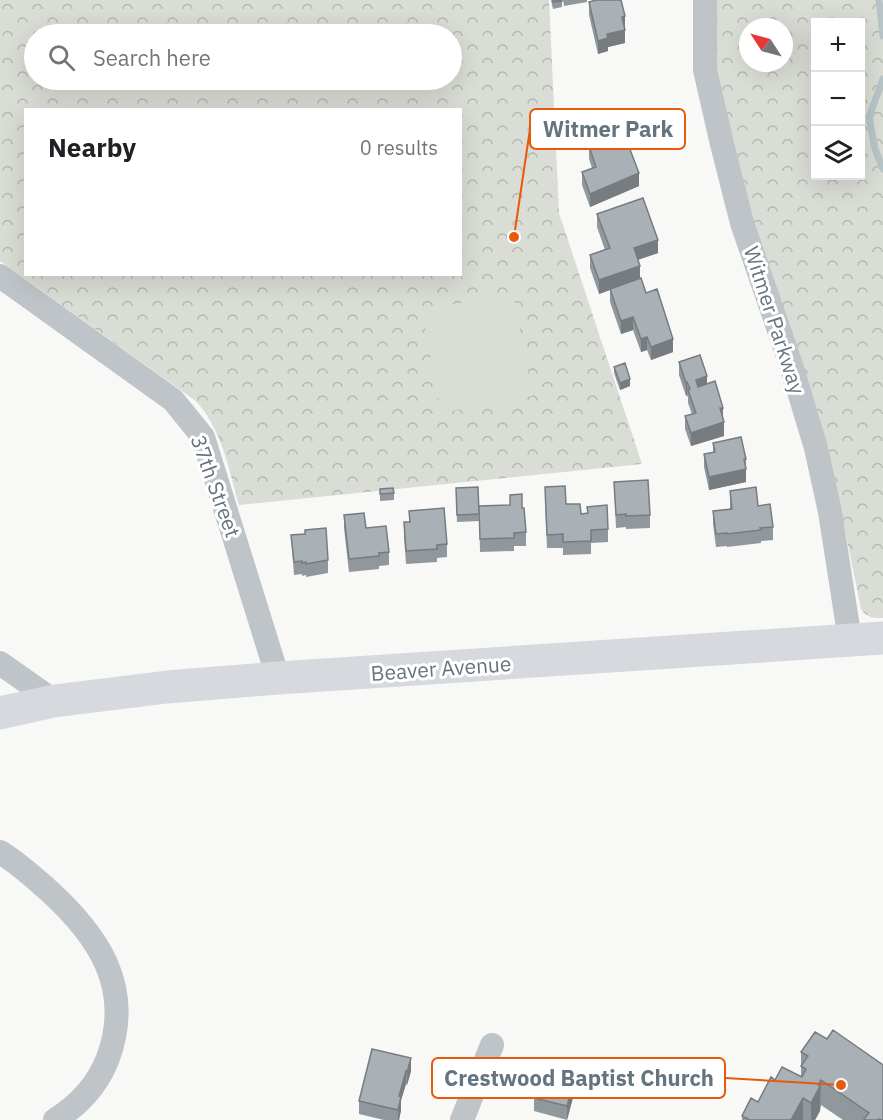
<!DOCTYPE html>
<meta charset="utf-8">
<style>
body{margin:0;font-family:"IBM Plex Sans",sans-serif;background:#f2f2f2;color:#202124}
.controls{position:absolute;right:18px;top:18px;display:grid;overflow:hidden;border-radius:0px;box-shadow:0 6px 24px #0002}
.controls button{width:54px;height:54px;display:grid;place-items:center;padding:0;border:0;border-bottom:2px solid #e0e0e0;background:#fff;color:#202124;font:30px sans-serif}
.compass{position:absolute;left:739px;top:18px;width:54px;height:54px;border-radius:50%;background:#fff;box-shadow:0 6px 24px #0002;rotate:306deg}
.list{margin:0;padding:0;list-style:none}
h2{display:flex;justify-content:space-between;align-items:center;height:78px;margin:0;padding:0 24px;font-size:26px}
h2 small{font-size:20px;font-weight:400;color:#757577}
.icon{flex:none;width:33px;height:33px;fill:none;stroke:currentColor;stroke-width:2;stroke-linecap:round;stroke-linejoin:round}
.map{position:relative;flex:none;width:883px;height:1120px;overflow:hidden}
.search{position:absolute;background:#fff;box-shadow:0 6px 24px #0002;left:24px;top:24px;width:438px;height:66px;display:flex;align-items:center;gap:15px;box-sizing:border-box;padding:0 21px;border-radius:33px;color:#757577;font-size:22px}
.panel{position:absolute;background:#fff;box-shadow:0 6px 24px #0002;left:24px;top:108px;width:438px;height:168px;border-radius:0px}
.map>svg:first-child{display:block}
</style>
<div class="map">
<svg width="883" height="1120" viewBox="0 0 883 1120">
<defs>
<pattern id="park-crowns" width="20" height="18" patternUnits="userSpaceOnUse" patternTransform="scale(1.5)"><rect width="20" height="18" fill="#d9ddd5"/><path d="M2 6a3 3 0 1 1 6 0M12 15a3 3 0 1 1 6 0" fill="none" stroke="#b4b8b2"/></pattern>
</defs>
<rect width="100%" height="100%" fill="#f8f8f6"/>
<path fill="url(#park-crowns)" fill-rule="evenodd" d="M 0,0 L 549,0 L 559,213 L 642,464 L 239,505 C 228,467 223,432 196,401 L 0,261 ZM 34,34 L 452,34 L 452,80 L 34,80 ZM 26,110 L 460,110 L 460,274 L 26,274 Z
M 715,0 L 876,0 L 883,27 L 883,618 C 873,618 867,618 861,609 L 828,447 L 751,222 L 716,78 ZM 816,22 L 860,22 L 860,176 L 816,176 ZM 748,27 L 784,27 L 784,63 L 748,63 Z"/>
<path fill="#d9ddd5" d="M 513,293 L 532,396 L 441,413 L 422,310 Z"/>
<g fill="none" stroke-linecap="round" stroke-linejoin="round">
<path stroke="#b8c5c8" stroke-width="7" d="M 879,0 L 883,36
M 883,79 L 869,117 L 875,149 L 883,169"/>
<path stroke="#bfc4c8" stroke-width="24" d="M 705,0 L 705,70 L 722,144 L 742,223 L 791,365 L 816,448 L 830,512 L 850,640
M 0,276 L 173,400 L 203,437 L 278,678
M 0,663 L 54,701
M 0,852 C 18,863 31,875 47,889 C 98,935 134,987 108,1058 C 98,1084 79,1105 55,1120
M 462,1120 L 492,1045"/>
<path stroke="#d6dade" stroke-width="33" d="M 0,713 L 54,701 L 167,687 L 278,678 L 883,638"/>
</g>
<path fill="#91989d" d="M 551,0 L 562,0 L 562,7 L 553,9 Z
M 563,0 L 587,0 L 587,2 L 564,6 Z
M 589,2 L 625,16 L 625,43 L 608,47 L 608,51 L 598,54 L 589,15 Z
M 589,146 L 639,186 L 590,207 L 582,185 L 582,172 L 592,168 L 589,159 Z
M 597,214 L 658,253 L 638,260 L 640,279 L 673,352 L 651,360 L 647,350 L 641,352 L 633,330 L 621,334 L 610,302 L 610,290 L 599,294 L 590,268 L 590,255 L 605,250 L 597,227 Z
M 679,362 L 707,384 L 723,419 L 724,436 L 691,446 L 685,429 L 685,416 L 692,414 L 688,403 L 688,398 L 687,395 L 686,396 L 679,375 Z
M 614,367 L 630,386 L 620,390 L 614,373 Z
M 713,443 L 746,459 L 746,482 L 709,490 L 704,467 L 704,454 L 713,452 Z
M 614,482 L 650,515 L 650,528 L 626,529 L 626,527 L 616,528 Z
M 478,487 L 479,521 L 457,522 L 456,488 Z
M 380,489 L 394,493 L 394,500 L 380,501 Z
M 730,491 L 758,506 L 773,527 L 773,540 L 761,541 L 761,543 L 727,547 L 727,546 L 716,547 L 713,524 L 713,511 L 730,509 Z
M 545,500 L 566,504 L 581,514 L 608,529 L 608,542 L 591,543 L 591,554 L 563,555 L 563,548 L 547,548 Z
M 479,506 L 522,508 L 526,532 L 526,546 L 514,546 L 514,551 L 480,552 Z
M 409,511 L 447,544 L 447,557 L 437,558 L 437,562 L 406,564 L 404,536 L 404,522 L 409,522 Z
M 344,515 L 366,528 L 389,552 L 389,565 L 379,566 L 379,569 L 349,572 L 344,528 Z
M 291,535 L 328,560 L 328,573 L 306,577 L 306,575 L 302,576 L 302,574 L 294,575 Z
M 815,1032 L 883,1120 L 843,1120 L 821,1105 L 820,1111 L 815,1120 L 742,1120 L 742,1116 L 758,1102 L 775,1080 L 801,1077 L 801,1052 Z
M 372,1049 L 411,1071 L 407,1085 L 406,1084 L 401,1100 L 401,1110 L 399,1120 L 384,1120 L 359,1114 L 359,1101 Z
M 575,1090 L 567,1120 L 534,1111 L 534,1098 Z"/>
<path fill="#767c80" d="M 625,16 L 625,29 L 622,17 Z
M 625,30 L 625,43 L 608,47 L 608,51 L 598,54 L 598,41 L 607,34 Z
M 639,173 L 639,186 L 590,207 L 590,194 Z
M 658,240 L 658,253 L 634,261 L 634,248 Z
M 640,266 L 640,279 L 599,294 L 599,280 Z
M 633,317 L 633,330 L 621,334 L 621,321 Z
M 647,337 L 647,350 L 641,352 L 641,339 Z
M 673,339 L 673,352 L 651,360 L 651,347 Z
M 707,376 L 707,389 L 696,393 L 696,380 Z
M 630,379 L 630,386 L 620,390 L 620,383 Z
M 687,382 L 687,395 L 686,396 L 686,383 Z
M 720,408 L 723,408 L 723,421 Z
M 724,422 L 724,436 L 691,446 L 691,433 Z
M 746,469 L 746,482 L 709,490 L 709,477 Z
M 411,1058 L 411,1071 L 407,1085 L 407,1072 Z
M 406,1071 L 406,1084 L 401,1100 L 401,1110 L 399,1120 L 398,1120 L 399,1096 Z
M 575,1077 L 575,1090 L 567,1120 L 567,1106 Z
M 821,1080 L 820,1111 L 815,1120 L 811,1120 L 811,1103 Z
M 803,1098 L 803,1120 L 791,1120 Z"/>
<path fill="#a9b1b7" stroke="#767c80" stroke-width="1.5" d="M 553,0 L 562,0 L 562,1 L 553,2 Z
M 596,0 L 621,0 L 625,16 L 622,17 L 625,30 L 607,34 L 608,38 L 598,41 L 589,2 Z
M 620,135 L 622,141 L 626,139 L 639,173 L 590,194 L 582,172 L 596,167 L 589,146 L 614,136 L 615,137 Z
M 643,198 L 658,240 L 634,248 L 640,266 L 599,280 L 590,255 L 610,248 L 597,214 Z
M 641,278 L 646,293 L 657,289 L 673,339 L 651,347 L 647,337 L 641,339 L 633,317 L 621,321 L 610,289 Z
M 700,355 L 707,376 L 696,380 L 698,387 L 715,381 L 723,408 L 720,408 L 724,422 L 691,433 L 685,416 L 696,413 L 688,390 L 690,389 L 687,382 L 686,383 L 679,362 Z
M 625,363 L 630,379 L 620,383 L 614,367 Z
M 741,437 L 746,459 L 744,459 L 746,469 L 709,477 L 704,454 L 715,452 L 713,443 Z
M 648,480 L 650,515 L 626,516 L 626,514 L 616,515 L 614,482 Z
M 565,486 L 566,504 L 580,504 L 581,514 L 588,513 L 587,507 L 607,505 L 608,529 L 591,530 L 591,541 L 563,542 L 563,534 L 547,535 L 545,487 Z
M 478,487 L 479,514 L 457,515 L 456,488 Z
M 756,487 L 758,506 L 770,504 L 773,527 L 760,528 L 761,530 L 727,534 L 727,533 L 716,534 L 713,511 L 732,509 L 730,491 Z
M 393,488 L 394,493 L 380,494 L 380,489 Z
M 522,494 L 522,508 L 524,508 L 526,532 L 514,533 L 514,538 L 480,539 L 479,506 L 510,505 L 510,495 Z
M 444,508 L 447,544 L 437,545 L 437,549 L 406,551 L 404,522 L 410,522 L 409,511 Z
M 364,513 L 366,528 L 386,526 L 389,552 L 379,553 L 379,556 L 349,559 L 344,515 Z
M 326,528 L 328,560 L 306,564 L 306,562 L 302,563 L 302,561 L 294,562 L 291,535 L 305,534 L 305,530 Z
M 833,1030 L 883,1065 L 883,1120 L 878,1119 L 877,1120 L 866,1120 L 864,1119 L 869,1113 L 821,1080 L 818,1085 L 820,1086 L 811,1103 L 803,1098 L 791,1120 L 750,1120 L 742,1116 L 751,1098 L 758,1102 L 771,1077 L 775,1080 L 782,1067 L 802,1077 L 806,1069 L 801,1066 L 808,1056 L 801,1052 L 815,1032 L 827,1039 Z
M 372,1049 L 411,1058 L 407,1072 L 406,1071 L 399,1096 L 401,1097 L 398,1110 L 359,1101 Z
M 542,1068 L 575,1077 L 567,1106 L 534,1098 Z"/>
<g text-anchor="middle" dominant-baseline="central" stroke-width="6" stroke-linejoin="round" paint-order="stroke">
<g font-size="21" fill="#657580" stroke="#fff">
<text transform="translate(775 320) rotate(72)">Witmer Parkway</text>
<text transform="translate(216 486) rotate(70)">37th Street</text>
<text transform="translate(441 668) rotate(-4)">Beaver Avenue</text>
</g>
</g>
<path fill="none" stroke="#e8590c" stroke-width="2" d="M514 237L530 129M841 1085L725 1078"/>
<g fill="#e8590c" stroke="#fff" stroke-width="2">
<circle cx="514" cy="237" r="6"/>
<circle cx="841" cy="1085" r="6"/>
</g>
<g fill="#fff" stroke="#e8590c" stroke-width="2">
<rect x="530" y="109" width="155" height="40" rx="6"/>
<rect x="432" y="1058" width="293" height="40" rx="6"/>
</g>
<g font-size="22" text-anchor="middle" font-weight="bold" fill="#657580">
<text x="608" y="137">Witmer Park</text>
<text x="579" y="1086">Crestwood Baptist Church</text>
</g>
</svg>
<div class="controls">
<button>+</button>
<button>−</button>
<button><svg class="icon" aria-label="layers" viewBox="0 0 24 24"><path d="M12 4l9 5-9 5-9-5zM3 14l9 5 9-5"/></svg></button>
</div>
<svg class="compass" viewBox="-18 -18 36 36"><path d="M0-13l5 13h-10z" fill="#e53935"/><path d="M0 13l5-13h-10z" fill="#757577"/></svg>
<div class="search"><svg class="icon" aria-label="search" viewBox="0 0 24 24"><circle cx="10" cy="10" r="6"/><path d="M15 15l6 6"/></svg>Search here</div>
<section class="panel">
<h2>Nearby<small>0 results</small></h2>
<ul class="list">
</ul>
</section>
</div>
